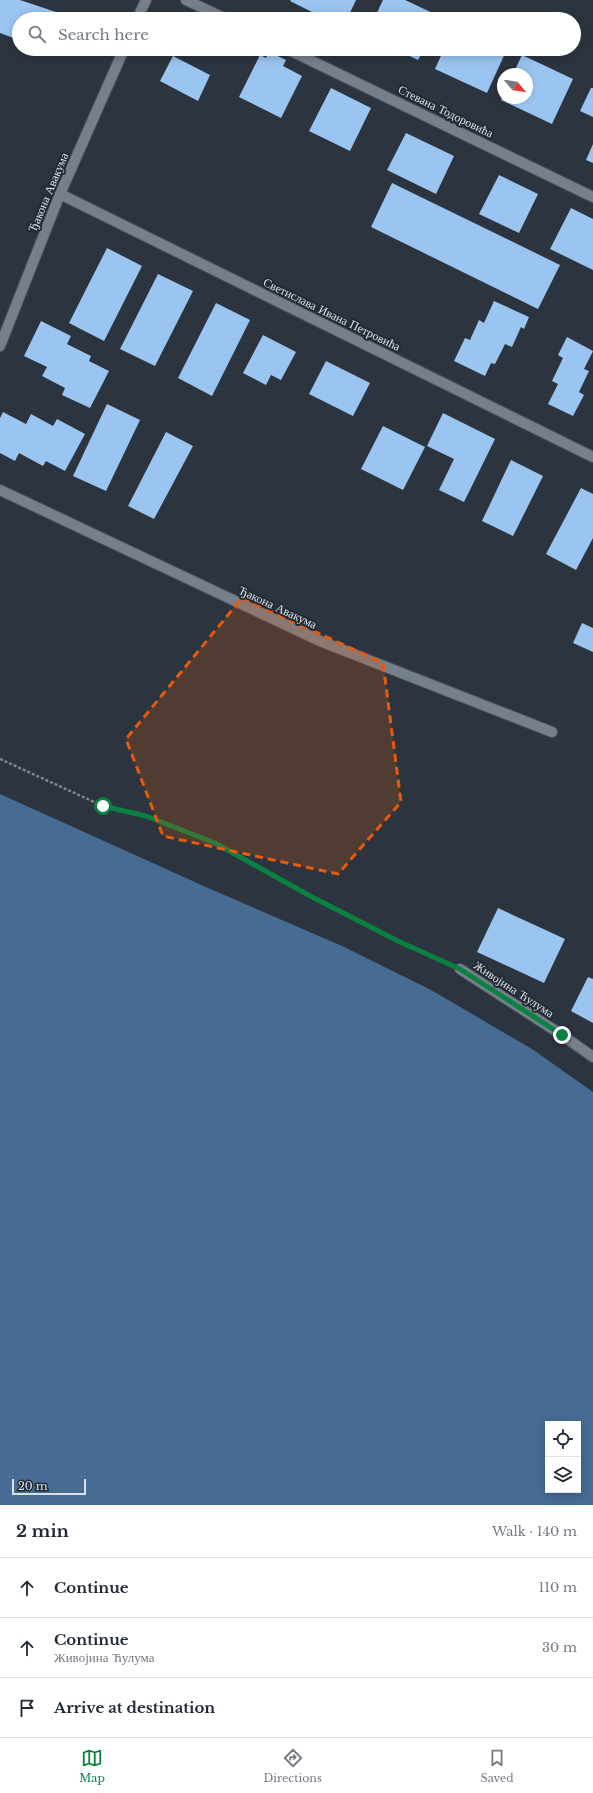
<!DOCTYPE html>
<meta charset="utf-8">
<style>
body{margin:0;font-family:"Libre Baskerville",serif;background:#f2f2f3;color:#1f2937}
.controls{position:absolute;right:12px;bottom:12px;display:grid;overflow:hidden;border-radius:0px;box-shadow:0 2px 10px #0003}
.controls button{width:36px;height:36px;display:grid;place-items:center;padding:0;border:0;border-bottom:1px solid #e0e1e3;background:#fff;color:#1f2937;font:20px sans-serif}
.compass{position:absolute;left:497px;top:68px;width:36px;height:36px;border-radius:50%;background:#fff;box-shadow:0 2px 10px #0003;rotate:119deg}
.scale{position:absolute;left:12px;bottom:10px;width:74px;box-sizing:border-box;padding-left:4px;border:2px solid #dbe0e7;border-top:0;font-size:11px;line-height:14px;white-space:nowrap;color:#dbe0e7;-webkit-text-stroke:3px #222b34;paint-order:stroke}
.stop{position:absolute;width:12px;height:12px;margin:-9px;border:3px solid #0b8043;border-radius:50%;background:#fff}
.stop.end{background:#0b8043;border-color:#fff;box-shadow:0 1px 4px #0008}
.list{margin:0;padding:0;list-style:none}
h2{display:flex;justify-content:space-between;align-items:center;height:52px;margin:0;padding:0 16px;font-size:17px}
h2 small{font-size:13px;font-weight:400;color:#747a83}
.list li{display:grid;grid-template-columns:26px 1fr auto;gap:12px;align-items:center;box-sizing:border-box;height:60px;padding:0 16px;border-top:1px solid #e0e1e3}
.list b{display:block;font-size:15px;white-space:nowrap}
.list p{margin:0;font-size:13px;white-space:nowrap;color:#747a83}
.list em{font-size:13px;font-style:normal;color:#747a83}
.icon{flex:none;width:22px;height:22px;fill:none;stroke:currentColor;stroke-width:2;stroke-linecap:round;stroke-linejoin:round}
.map{position:relative;flex:none;width:593px;height:1505px;overflow:hidden}
.search{position:absolute;background:#fff;box-shadow:0 2px 10px #0003;left:12px;right:12px;top:12px;height:44px;display:flex;align-items:center;gap:10px;box-sizing:border-box;padding:0 14px;border-radius:22px;color:#747a83;font-size:15px}
.sheet{height:232px;background:#fff}
nav{display:flex;justify-content:space-around;align-items:center;box-sizing:border-box;height:56px;border-top:1px solid #e0e1e3;background:#fff;font-size:11px;color:#747a83}
nav a{display:grid;justify-items:center;gap:2px}
nav .on{color:#0b8043}
.map>svg:first-child{display:block}
</style>
<div class="map">
<svg width="593" height="1505" viewBox="0 0 593 1505">
<rect width="100%" height="100%" fill="#2c353f"/>
<path fill="#466c94" fill-rule="evenodd" d="M 0,794 L 208,888 L 342,946 L 431,990 L 532,1049 L 593,1092 L 593,1505 L 0,1505 ZM 548,1424 L 578,1424 L 578,1490 L 548,1490 Z"/>
<path fill="#9bc5f1" d="M 0,0 L 20,0 L 71,17 L 70,19 L 19,19 L 19,40 L 0,33 Z
M 291,0 L 356,0 L 347,19 L 326,19 L 290,1 Z
M 383,0 L 405,0 L 439,16 L 438,19 L 374,19 Z
M 47,49 L 60,49 L 59,53 Z
M 395,49 L 424,49 L 418,60 Z
M 444,49 L 507,49 L 487,93 L 435,69 Z
M 269,52 L 286,60 L 283,66 L 302,76 L 281,118 L 239,97 L 260,55 L 266,58 Z
M 522,55 L 573,79 L 552,124 L 501,100 L 503,95 L 503,98 L 527,98 L 527,74 L 513,74 Z
M 173,56 L 210,75 L 198,101 L 160,81 Z
M 331,88 L 371,108 L 350,151 L 309,131 Z
M 591,88 L 593,88 L 593,117 L 580,111 Z
M 406,133 L 454,156 L 436,194 L 387,170 Z
M 593,144 L 593,163 L 586,160 Z
M 499,175 L 538,194 L 519,233 L 479,214 Z
M 392,183 L 560,265 L 538,309 L 371,227 Z
M 571,208 L 593,219 L 593,270 L 550,249 Z
M 107,248 L 142,266 L 104,341 L 69,323 Z
M 158,274 L 193,291 L 155,366 L 120,349 Z
M 494,301 L 529,317 L 524,329 L 521,327 L 512,347 L 505,344 L 495,364 L 491,363 L 485,376 L 454,361 L 465,338 L 470,340 L 479,320 L 484,323 Z
M 216,303 L 250,320 L 212,396 L 178,378 Z
M 41,321 L 71,336 L 67,344 L 91,356 L 89,361 L 109,371 L 90,408 L 62,395 L 65,388 L 42,376 L 47,367 L 24,356 Z
M 263,335 L 296,352 L 281,380 L 271,375 L 266,385 L 243,373 Z
M 567,337 L 593,351 L 584,369 L 589,371 L 579,392 L 584,395 L 573,416 L 548,404 L 558,384 L 552,381 L 563,358 L 558,355 Z
M 326,361 L 370,383 L 353,416 L 309,394 Z
M 107,404 L 140,420 L 106,491 L 73,476 Z
M 3,412 L 26,424 L 31,414 L 53,426 L 57,419 L 85,434 L 65,471 L 46,461 L 43,466 L 19,453 L 15,461 L 0,453 L 0,418 Z
M 443,413 L 495,439 L 464,502 L 439,490 L 454,459 L 427,446 Z
M 383,426 L 425,447 L 403,490 L 361,469 Z
M 166,432 L 193,446 L 154,519 L 128,506 Z
M 511,460 L 543,476 L 513,536 L 482,521 Z
M 581,488 L 593,494 L 593,538 L 576,570 L 546,554 Z
M 582,623 L 593,628 L 593,652 L 573,643 Z
M 498,908 L 565,939 L 544,983 L 477,952 Z
M 588,977 L 593,979 L 593,1023 L 571,1011 Z"/>
<g fill="none" stroke-linecap="round" stroke-linejoin="round">
<g stroke="#4c535b" stroke-width="12">
<path id="minor" d="M 186,0 L 226,19
M 137,19 L 146,0
M 287,49 L 593,197
M 60,194 L 593,457
M 0,346 L 60,194 L 124,49
M 0,490 L 320,641 L 552,732
M 460,969 L 562,1035 L 593,1057"/>
</g>
<path stroke="#7f868e" stroke-width="2.5" stroke-dasharray="3 2" stroke-linecap="butt" d="M 0,759 L 103,806 L 146,816 L 215,843 L 312,897 L 400,942 L 444,962"/>
<use href="#minor" stroke="#76808b" stroke-width="10"/>
</g>
<g fill="none" stroke-linecap="round" stroke-linejoin="round">
<path stroke="#0b8043" stroke-width="5" d="M 103,806 L 146,816 L 215,843 L 312,897 L 400,942 L 460,969 L 562,1035"/>
</g>
<path fill="#e8590c" fill-opacity="0.2" stroke="#e8590c" stroke-width="3" stroke-dasharray="8 5" stroke-linejoin="round" d="M 242,598 L 383,663 L 401,802 L 338,874 L 163,836 L 126,739 Z"/>
<g text-anchor="middle" dominant-baseline="central" stroke-width="4" stroke-linejoin="round" paint-order="stroke">
<g font-size="12" fill="#dbe0e7" stroke="#222b34">
<text transform="translate(446 111) rotate(26)">Стевана Тодоровића</text>
<text transform="translate(48 192) rotate(-67)">Ђакона Авакума</text>
<text transform="translate(332 314) rotate(26)">Светислава Ивана Петровића</text>
<text transform="translate(278 607) rotate(25)">Ђакона Авакума</text>
<text transform="translate(514 989) rotate(33)">Живојина Ћулума</text>
</g>
</g>
</svg>
<div class="controls">
<button><svg class="icon" aria-label="locate" viewBox="0 0 24 24"><circle cx="12" cy="12" r="6"/><path d="M12 2v4M12 18v4M2 12h4M18 12h4"/></svg></button>
<button><svg class="icon" aria-label="layers" viewBox="0 0 24 24"><path d="M12 4l9 5-9 5-9-5zM3 14l9 5 9-5"/></svg></button>
</div>
<svg class="compass" viewBox="-18 -18 36 36"><path d="M0-13l5 13h-10z" fill="#e53935"/><path d="M0 13l5-13h-10z" fill="#747a83"/></svg>
<div class="scale">20 m</div>
<div class="stop" style="left:103px;top:806px"></div>
<div class="stop end" style="left:562px;top:1035px"></div>
<div class="search"><svg class="icon" aria-label="search" viewBox="0 0 24 24"><circle cx="10" cy="10" r="6"/><path d="M15 15l6 6"/></svg>Search here</div>
</div>
<section class="sheet">
<h2>2 min<small>Walk · 140 m</small></h2>
<ul class="list">
<li><svg class="icon" aria-label="ahead" viewBox="0 0 24 24"><path d="M12 20V5M6 11l6-6 6 6"/></svg><div><b>Continue</b></div><em>110 m</em></li>
<li><svg class="icon" aria-label="ahead" viewBox="0 0 24 24"><path d="M12 20V5M6 11l6-6 6 6"/></svg><div><b>Continue</b><p>Живојина Ћулума</p></div><em>30 m</em></li>
<li><svg class="icon" aria-label="arrive" viewBox="0 0 24 24"><path d="M6 21V4h12l-3 4 3 4H6"/></svg><div><b>Arrive at destination</b></div></li>
</ul>
</section>
<nav>
<a class="on"><svg class="icon" aria-label="map" viewBox="0 0 24 24"><path d="M3 6l6-2 6 2 6-2v14l-6 2-6-2-6 2zM9 4v14M15 6v14"/></svg>Map</a>
<a><svg class="icon" aria-label="directions" viewBox="0 0 24 24"><path d="M12 3l9 9-9 9-9-9zM9 14v-3h6M13 9l2 2-2 2"/></svg>Directions</a>
<a><svg class="icon" aria-label="saved" viewBox="0 0 24 24"><path d="M7 4h10v16l-5-4-5 4z"/></svg>Saved</a>
</nav>
